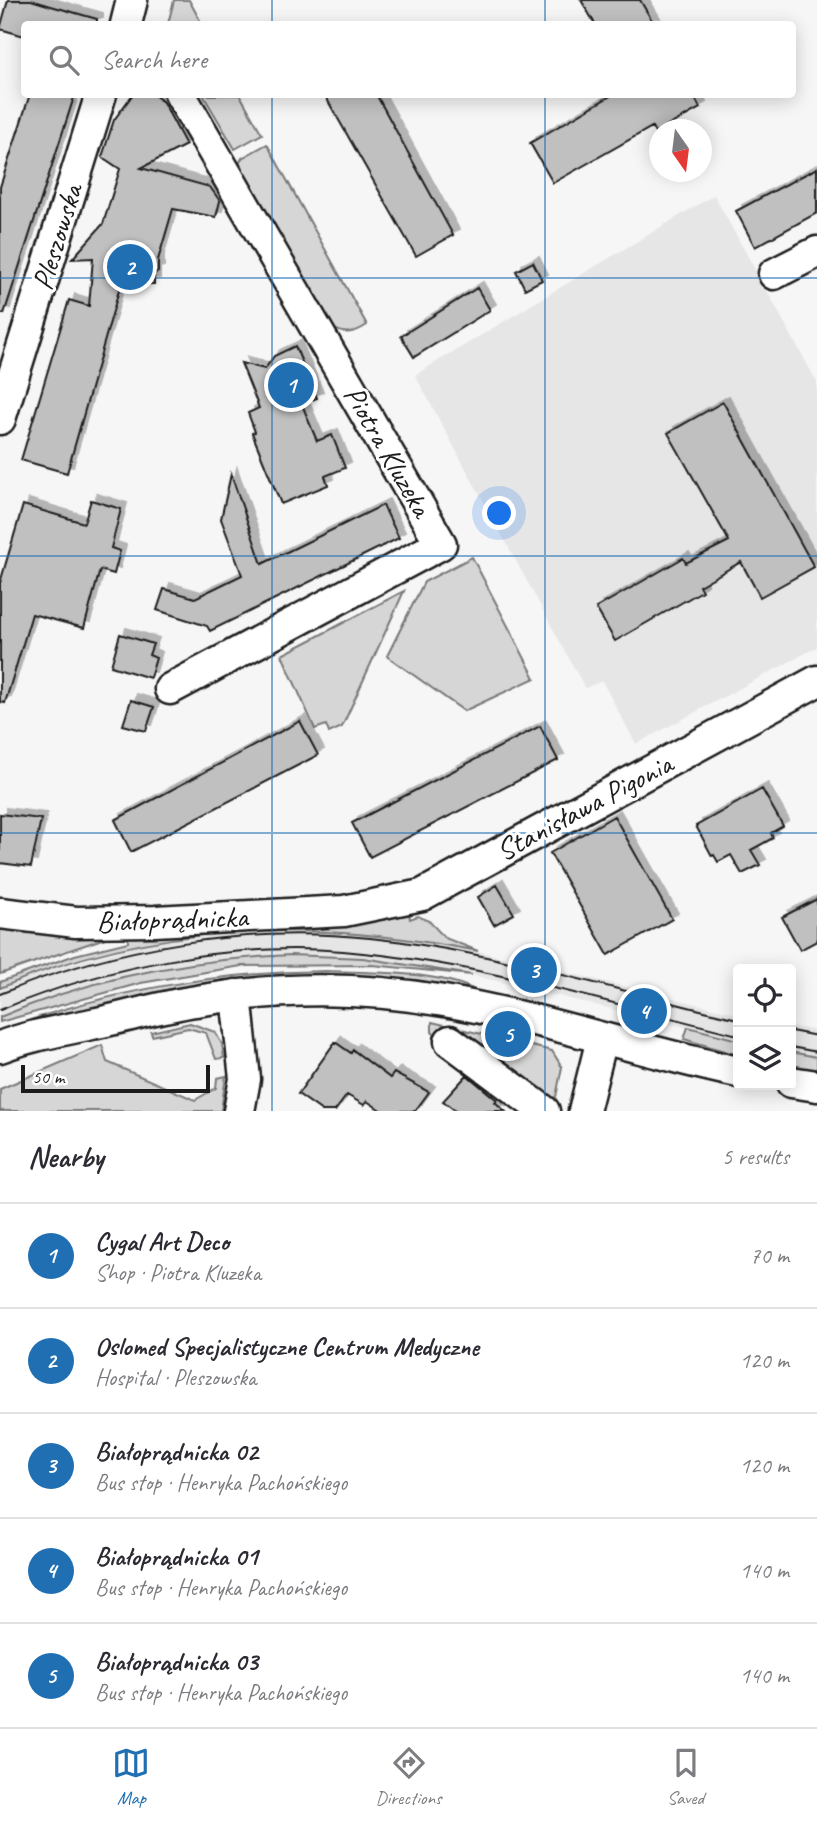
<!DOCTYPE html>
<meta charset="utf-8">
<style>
body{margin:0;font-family:Caveat,sans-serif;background:#f2f2f3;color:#2b2b33}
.controls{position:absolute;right:21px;bottom:21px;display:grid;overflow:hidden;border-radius:7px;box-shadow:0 4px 18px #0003}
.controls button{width:63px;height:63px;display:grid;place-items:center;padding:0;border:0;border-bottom:2px solid #e1e1e2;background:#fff;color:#2b2b33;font:35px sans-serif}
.compass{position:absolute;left:649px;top:119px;width:63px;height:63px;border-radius:50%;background:#fff;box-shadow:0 4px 18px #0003;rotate:166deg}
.scale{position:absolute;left:21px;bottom:18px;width:189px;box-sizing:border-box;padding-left:7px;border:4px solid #1c1c1c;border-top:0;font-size:19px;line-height:24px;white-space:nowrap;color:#1c1c1c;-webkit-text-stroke:5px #fff;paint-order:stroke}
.you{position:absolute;left:500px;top:514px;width:24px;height:24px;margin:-18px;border:5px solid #fff;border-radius:50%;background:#1a73e8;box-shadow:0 0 0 10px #1a73e833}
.badge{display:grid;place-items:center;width:46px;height:46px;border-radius:50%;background:#1f6fb2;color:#fff;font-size:23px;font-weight:700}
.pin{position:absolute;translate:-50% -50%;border:4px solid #fff;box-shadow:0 2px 7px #0006}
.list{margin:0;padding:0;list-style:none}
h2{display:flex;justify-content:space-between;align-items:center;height:91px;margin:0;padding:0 28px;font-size:30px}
h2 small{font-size:23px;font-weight:400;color:#7c7c81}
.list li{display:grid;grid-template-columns:46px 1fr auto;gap:21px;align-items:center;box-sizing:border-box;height:105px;padding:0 28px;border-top:2px solid #e1e1e2}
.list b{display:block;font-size:26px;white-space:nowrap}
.list p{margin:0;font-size:23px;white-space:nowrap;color:#7c7c81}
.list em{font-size:23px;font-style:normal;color:#7c7c81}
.icon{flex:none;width:38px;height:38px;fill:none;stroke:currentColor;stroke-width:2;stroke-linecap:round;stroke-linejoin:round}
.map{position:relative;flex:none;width:817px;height:1111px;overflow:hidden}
.search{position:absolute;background:#fff;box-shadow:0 4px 18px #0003;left:21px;right:21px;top:21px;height:77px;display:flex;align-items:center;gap:18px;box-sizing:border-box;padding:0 24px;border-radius:7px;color:#7c7c81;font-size:26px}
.sheet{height:616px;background:#fff}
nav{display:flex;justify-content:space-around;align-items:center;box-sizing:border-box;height:98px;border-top:2px solid #e1e1e2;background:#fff;font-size:19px;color:#7c7c81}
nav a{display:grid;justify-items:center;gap:4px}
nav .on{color:#1f6fb2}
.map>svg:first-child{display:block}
</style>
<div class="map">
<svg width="817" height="1111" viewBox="0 0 817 1111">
<defs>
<filter id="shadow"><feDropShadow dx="6" dy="-6" stdDeviation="0" flood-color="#0004"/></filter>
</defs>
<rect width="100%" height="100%" fill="#f6f6f6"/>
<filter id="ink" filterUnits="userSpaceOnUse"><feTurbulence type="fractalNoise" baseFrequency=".0143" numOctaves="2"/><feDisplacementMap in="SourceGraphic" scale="14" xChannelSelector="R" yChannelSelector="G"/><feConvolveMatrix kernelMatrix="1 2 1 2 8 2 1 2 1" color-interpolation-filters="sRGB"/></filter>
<g filter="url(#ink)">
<path fill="#e6e6e6" d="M 714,195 L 817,382 L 817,647 L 636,744 L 602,681 L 585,688 L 415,375 Z
M 261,930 L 378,934 L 478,951 L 738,1014 L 738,1040 L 472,975 L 340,956 L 233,958 L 175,966 L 96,984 L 0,1017 L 0,988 L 31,975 L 139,945 L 199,935 Z
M 791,1026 L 817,1031 L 817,1057 L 791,1052 Z"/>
<path fill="#d6d6d6" stroke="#797979" stroke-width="2" d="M 174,0 L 189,0 L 202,24 L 168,24 Z
M 203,95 L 240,95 L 262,134 L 235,149 Z
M 267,144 L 367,325 C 355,333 345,336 332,327 L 237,168 L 242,158 Z
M 472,557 L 535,678 L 464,711 L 387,656 L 424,582 Z
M 404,591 L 342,727 L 329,733 L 326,725 L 315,729 L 282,655 Z
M 409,913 L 410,919 L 418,916 L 429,921 L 445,938 L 478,951 C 314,919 155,921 0,988 L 0,982 L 75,955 L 128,942 L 128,935 Z
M 0,925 L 111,936 L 0,974 Z
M 291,955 L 363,958 L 472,975 L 372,965 L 241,966 L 141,983 L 0,1022 L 0,1017 C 93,977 191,959 291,955 Z
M 327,971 C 372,973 444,970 482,994 L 417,984 L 0,1039 L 0,1031 C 103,991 217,972 327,971 Z
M 432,1022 L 552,1051 L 562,1067 L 555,1102 L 440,1039 L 432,1032 Z
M 190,1023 L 215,1032 L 222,1044 L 224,1058 L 216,1059 L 206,1033 L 188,1028 L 152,1036 L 151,1032 Z
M 688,1027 L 738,1040 L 738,1055 L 684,1039 Z
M 102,1045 L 107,1062 L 195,1100 L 216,1088 L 217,1078 L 226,1076 L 221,1111 L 0,1111 L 0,1089 Z
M 791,1052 L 817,1057 L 817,1074 L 791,1068 Z"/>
<path fill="#c0c0c0" stroke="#1c1c1c" stroke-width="2" filter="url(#shadow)" d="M 8,0 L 31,0 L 51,6 L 97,19 L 97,24 L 24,24 L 24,36 L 0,29 Z
M 581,0 L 640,0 L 654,24 L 595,24 Z
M 30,94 L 75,94 L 4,314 L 0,313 L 0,187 Z
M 133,94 L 153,94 L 163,102 L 186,145 L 141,168 L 210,187 L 220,201 L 216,217 L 173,209 L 158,260 L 158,272 L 154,273 L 154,284 L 121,283 L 67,473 L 21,460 L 69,300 L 89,306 L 93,258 L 72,259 L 103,224 L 120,169 L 102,157 L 114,120 Z
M 324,94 L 376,94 L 453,235 L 416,256 Z
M 614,94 L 693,94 L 700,108 L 655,133 L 652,127 L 553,183 L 530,143 Z
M 817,168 L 817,213 L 755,247 L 736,211 Z
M 533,262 L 542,280 L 525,289 L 516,271 Z
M 477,288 L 490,310 L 414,357 L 401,336 Z
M 295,346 L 317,398 L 302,404 L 309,422 L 317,441 L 332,435 L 345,468 L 325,476 L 328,485 L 281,504 L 252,433 L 255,432 L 248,413 L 259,408 L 241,363 L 265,369 L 274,356 Z
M 723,402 L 814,567 L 760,597 L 741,562 L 699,586 L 702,591 L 615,641 L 596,608 L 683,558 L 686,563 L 729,541 L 668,433 Z
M 231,474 L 262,564 L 383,505 L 399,538 L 210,631 L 207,626 L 157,610 L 164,589 L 195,598 L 242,575 L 221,519 Z
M 91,500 L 121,509 L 111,548 L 120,551 L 114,574 L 100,570 L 84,628 L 32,614 L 5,703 L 0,702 L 0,583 L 23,505 L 84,523 Z
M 120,634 L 153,644 L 149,655 L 156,658 L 150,678 L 111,666 Z
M 131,700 L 154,707 L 146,731 L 123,725 Z
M 300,721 L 318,755 L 131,852 L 115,820 Z
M 540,726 L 558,760 L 370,857 L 352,823 Z
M 762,789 L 783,826 L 771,833 L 773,838 L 751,850 L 760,865 L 742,874 L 731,855 L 718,862 L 714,855 L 712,856 L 696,826 Z
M 0,814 L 41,819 L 31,867 L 0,863 Z
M 614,816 L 672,919 L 608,955 L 550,853 Z
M 497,885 L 514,914 L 494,925 L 478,897 Z
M 817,899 L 817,941 L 800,950 L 782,917 Z
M 335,1042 L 351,1053 L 353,1050 L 390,1078 L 394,1073 L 429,1092 L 415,1111 L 382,1111 L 367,1101 L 364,1105 L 347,1095 L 335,1111 L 322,1111 L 298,1094 Z
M 467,1075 L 497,1100 L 495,1102 L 505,1111 L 456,1111 L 443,1101 Z"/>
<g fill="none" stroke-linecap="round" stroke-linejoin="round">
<g stroke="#1c1c1c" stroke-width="35">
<path id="minor" d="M 126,24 L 132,0
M 774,274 L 817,252
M 0,419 L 101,94
M 170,689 L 441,544 L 180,94
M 0,913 L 76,922 L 155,921 L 344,911 L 422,895 L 817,681
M 236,995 L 245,1079 L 239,1111
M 450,1041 L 544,1111
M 0,1047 C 31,1035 60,1031 92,1024 C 127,1017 161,1006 196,1001 C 277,987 363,987 444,1001 C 544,1018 639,1051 738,1072
M 791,1082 L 817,1086
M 584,1111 L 602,1039"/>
</g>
<use href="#minor" stroke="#fff" stroke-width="30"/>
<path stroke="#1c1c1c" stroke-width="2" d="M 0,994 C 116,946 245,925 370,938 C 495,951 616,991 738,1019
M 0,1010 C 106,966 228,942 343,951 C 477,962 608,1003 738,1035
M 791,1031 L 817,1036
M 791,1047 L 817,1052"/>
</g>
</g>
<path fill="none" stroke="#1f6fb2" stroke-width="2" stroke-opacity="0.55" d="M 272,0 L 272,24M 545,0 L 545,24M 272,94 L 272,1111M 545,94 L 545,1111M 0,278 L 817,278M 0,556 L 817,556M 0,833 L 817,833"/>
<g text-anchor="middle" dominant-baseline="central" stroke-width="6" stroke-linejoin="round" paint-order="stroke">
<g font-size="30" fill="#1c1c1c" stroke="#fff">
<text transform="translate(57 237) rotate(-73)">Pleszowska</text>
<text transform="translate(388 451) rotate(60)">Piotra Kluzeka</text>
<text transform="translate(584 807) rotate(-28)">Stanisława Pigonia</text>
<text transform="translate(172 919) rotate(-2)">Białoprądnicka</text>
</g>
</g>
</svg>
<div class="controls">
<button><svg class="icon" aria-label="locate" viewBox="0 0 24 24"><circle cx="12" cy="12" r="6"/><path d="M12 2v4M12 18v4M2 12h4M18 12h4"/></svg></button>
<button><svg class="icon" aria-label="layers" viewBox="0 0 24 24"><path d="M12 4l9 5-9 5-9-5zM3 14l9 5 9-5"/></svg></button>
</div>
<svg class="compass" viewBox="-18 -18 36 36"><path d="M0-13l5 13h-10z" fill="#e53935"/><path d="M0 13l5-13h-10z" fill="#7c7c81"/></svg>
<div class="scale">50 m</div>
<div class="you"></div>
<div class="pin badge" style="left:291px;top:385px">1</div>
<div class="pin badge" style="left:130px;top:267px">2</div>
<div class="pin badge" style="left:534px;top:970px">3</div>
<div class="pin badge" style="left:644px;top:1011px">4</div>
<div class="pin badge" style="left:508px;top:1034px">5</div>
<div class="search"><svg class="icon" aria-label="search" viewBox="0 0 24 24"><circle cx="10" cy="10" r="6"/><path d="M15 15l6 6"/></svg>Search here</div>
</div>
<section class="sheet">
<h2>Nearby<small>5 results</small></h2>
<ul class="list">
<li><span class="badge">1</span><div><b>Cygal Art Deco</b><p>Shop · Piotra Kluzeka</p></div><em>70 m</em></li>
<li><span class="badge">2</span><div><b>Oslomed Specjalistyczne Centrum Medyczne</b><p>Hospital · Pleszowska</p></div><em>120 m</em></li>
<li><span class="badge">3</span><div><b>Białoprądnicka 02</b><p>Bus stop · Henryka Pachońskiego</p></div><em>120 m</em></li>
<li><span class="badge">4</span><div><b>Białoprądnicka 01</b><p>Bus stop · Henryka Pachońskiego</p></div><em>140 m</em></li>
<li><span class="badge">5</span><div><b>Białoprądnicka 03</b><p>Bus stop · Henryka Pachońskiego</p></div><em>140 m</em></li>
</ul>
</section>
<nav>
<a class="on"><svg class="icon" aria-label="map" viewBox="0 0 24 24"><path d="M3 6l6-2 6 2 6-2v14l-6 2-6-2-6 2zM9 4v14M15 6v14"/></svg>Map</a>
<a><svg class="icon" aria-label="directions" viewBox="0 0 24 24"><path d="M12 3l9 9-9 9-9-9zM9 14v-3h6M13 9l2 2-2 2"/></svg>Directions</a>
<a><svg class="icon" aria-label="saved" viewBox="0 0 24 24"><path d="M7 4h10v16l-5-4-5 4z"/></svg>Saved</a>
</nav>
